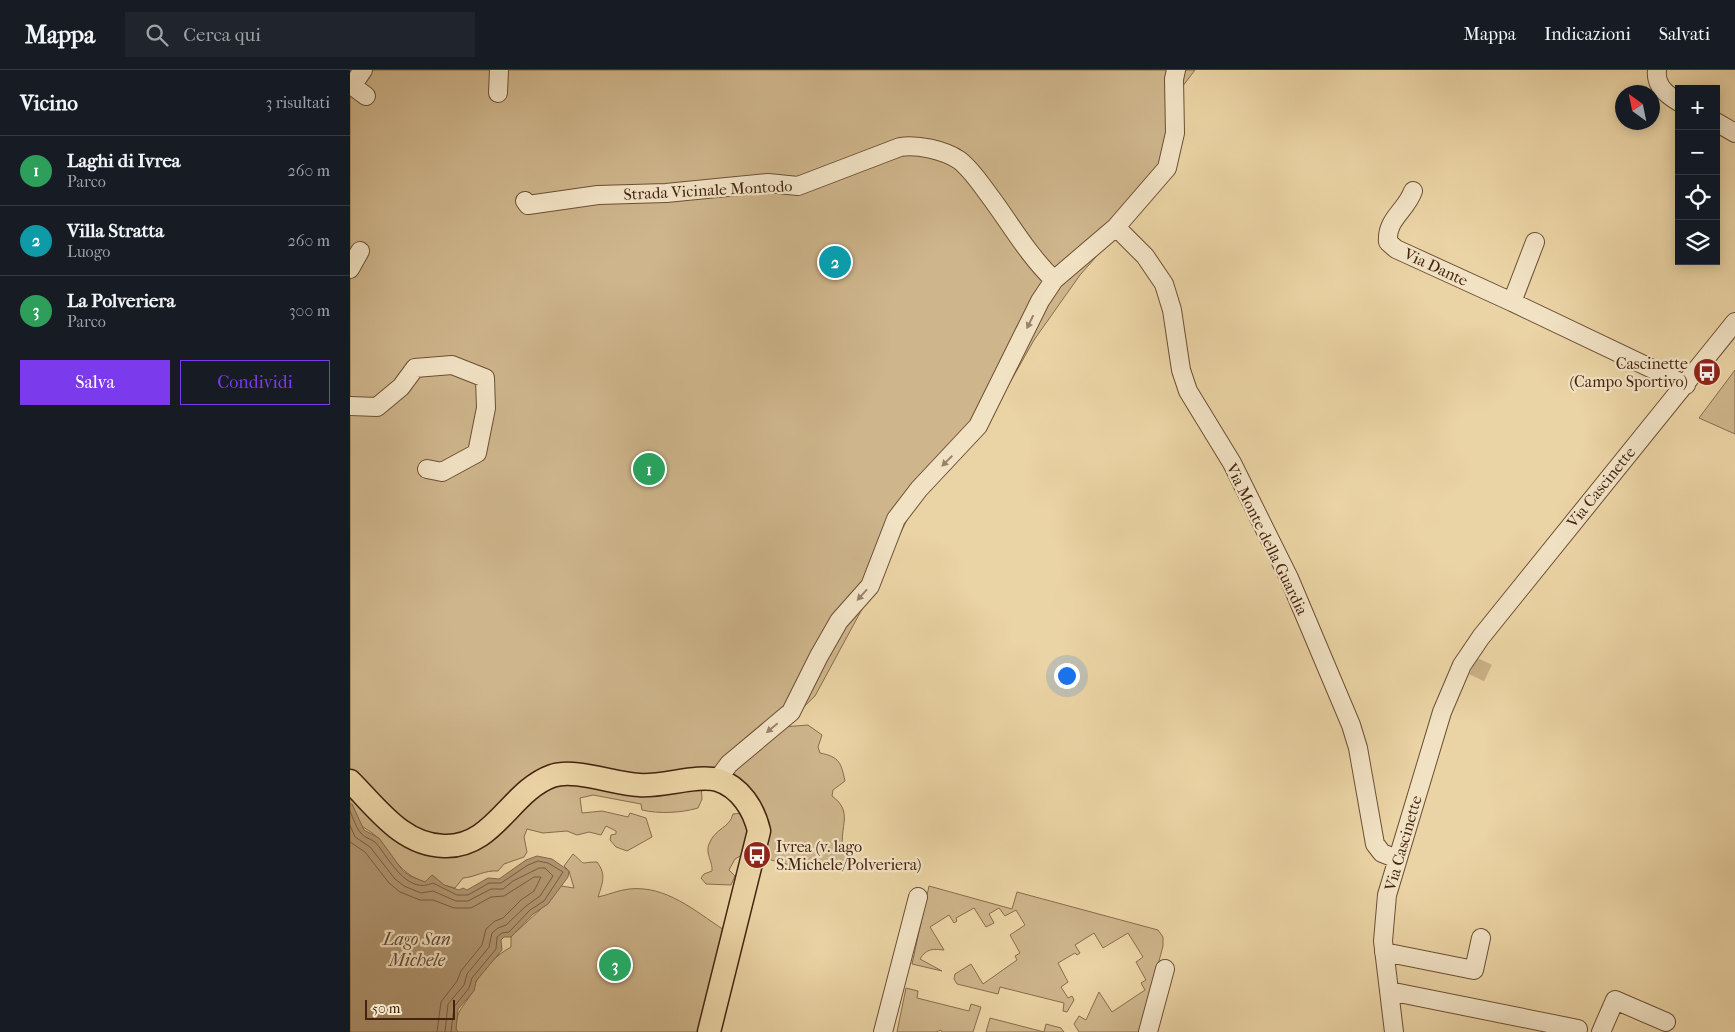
<!DOCTYPE html>
<html lang="it">
<meta charset="utf-8">
<style>
body{margin:0;font-family:"IM FELL French Canon",serif;background:#20242c;color:#f1f3f6}
.controls{position:absolute;right:15px;top:15px;display:grid;overflow:hidden;border-radius:0px;box-shadow:0 2px 12px #0003}
.controls button{width:45px;height:45px;display:grid;place-items:center;padding:0;border:0;border-bottom:1px solid #363941;background:#171b24;color:#f1f3f6;font:25px sans-serif}
.compass{position:absolute;left:1265px;top:15px;width:45px;height:45px;border-radius:50%;background:#171b24;box-shadow:0 2px 12px #0003;rotate:327deg}
.scale{position:absolute;left:15px;bottom:12px;width:90px;box-sizing:border-box;padding-left:5px;border:2px solid #432310;border-top:0;font-size:14px;line-height:18px;white-space:nowrap;color:#432310;-webkit-text-stroke:4px #f1e2c4;paint-order:stroke}
.you{position:absolute;left:716px;top:605px;width:18px;height:18px;margin:-12px;border:4px solid #fff;border-radius:50%;background:#1a73e8;box-shadow:0 0 0 8px #1a73e833}
.badge{display:grid;place-items:center;width:32px;height:32px;border-radius:50%;background:#7c3aed;color:#fff;font-size:16px;font-weight:700}
.pin{position:absolute;translate:-50% -50%;border:2px solid #fff;box-shadow:0 1px 5px #0006}
.list{margin:0;padding:0;list-style:none}
h2{display:flex;justify-content:space-between;align-items:center;height:65px;margin:0;padding:0 20px;font-size:21px}
h2 small{font-size:16px;font-weight:400;color:#9ea1a6}
.list li{display:grid;grid-template-columns:32px 1fr auto;gap:15px;align-items:center;box-sizing:border-box;height:70px;padding:0 20px;border-top:1px solid #363941}
.list b{display:block;font-size:19px;white-space:nowrap}
.list p{margin:0;font-size:16px;white-space:nowrap;color:#9ea1a6}
.list em{font-size:16px;font-style:normal;color:#9ea1a6}
.actions{display:flex;gap:10px;padding:15px 20px}
.actions a{flex:1;padding:11px 0;border:1px solid #7c3aed;border-radius:0px;text-align:center;font-size:18px;color:#7c3aed}
.actions .main{background:#7c3aed;color:#fff}
.icon{flex:none;width:28px;height:28px;fill:none;stroke:currentColor;stroke-width:2;stroke-linecap:round;stroke-linejoin:round}
.map{position:relative;flex:none;width:1385px;height:962px;overflow:hidden}
header{display:flex;align-items:center;gap:30px;box-sizing:border-box;height:70px;padding:0 25px;background:#171b24;border-bottom:1px solid #363941}
header strong{font-size:24px}
nav{display:flex;gap:28px;margin-inline-start:auto;font-size:18px}
.search{width:350px;height:45px;background:#20242c;display:flex;align-items:center;gap:12px;box-sizing:border-box;padding:0 18px;border-radius:0px;color:#9ea1a6;font-size:19px}
main{display:flex}
aside{flex:1;background:#171b24}
.map>svg:first-child{display:block}
</style>
<header>
<strong>Mappa</strong>
<div class="search"><svg class="icon" aria-label="search" viewBox="0 0 24 24"><circle cx="10" cy="10" r="6"/><path d="M15 15l6 6"/></svg>Cerca qui</div>
<nav><a>Mappa</a><a>Indicazioni</a><a>Salvati</a></nav>
</header>
<main>
<aside>
<h2>Vicino<small>3 risultati</small></h2>
<ul class="list">
<li><span class="badge" style="background:#2e9e5b">1</span><div><b>Laghi di Ivrea</b><p>Parco</p></div><em>260 m</em></li>
<li><span class="badge" style="background:#0f9aa8">2</span><div><b>Villa Stratta</b><p>Luogo</p></div><em>260 m</em></li>
<li><span class="badge" style="background:#2e9e5b">3</span><div><b>La Polveriera</b><p>Parco</p></div><em>300 m</em></li>
</ul>
<div class="actions"><a class="main">Salva</a><a>Condividi</a></div>
</aside>
<div class="map">
<svg width="1385" height="962" viewBox="0 0 1385 962">
<rect width="100%" height="100%" fill="#ead3a4"/>
<filter id="stains"><feTurbulence type="fractalNoise" baseFrequency=".004" numOctaves="4"/><feColorMatrix values="0 0 0 0 .2 0 0 0 0 .09 0 0 0 0 .02 0 0 0 .5 -.17"/></filter>
<radialGradient id="worn" r=".72"><stop offset=".6" stop-color="#630" stop-opacity="0"/><stop offset="1" stop-color="#630" stop-opacity=".3"/></radialGradient>
<path fill="#ceb58b" stroke="#886c4e" d="M 0,0 L 845,0 L 829,21 L 819,95 L 790,137 L 730,205 L 684,270 L 636,355 L 561,442 L 518,528 L 465,626 L 433,657 L 458,655 L 472,665 L 468,677 L 470,683 C 490,687 491,693 495,711 L 483,720 L 482,726 C 504,742 489,757 493,778 C 495,785 499,789 499,797 L 494,799 L 455,799 L 410,787 L 408,731 L 351,716 L 352,729 L 348,738 C 331,743 309,744 292,740 L 291,734 L 243,725 L 230,728 L 232,743 L 252,741 L 278,747 L 280,743 L 296,748 L 302,767 L 277,781 L 266,777 L 260,770 L 261,765 L 266,764 L 266,761 L 256,756 L 251,765 L 239,762 L 227,765 L 217,761 L 193,763 L 177,759 L 174,767 L 177,782 L 174,787 L 154,794 L 148,801 C 134,800 126,807 113,808 L 105,818 L 94,815 L 82,805 L 75,812 C 57,807 48,794 37,782 C 33,778 32,772 28,768 C 21,761 9,755 0,748 Z
M 1385,300 L 1385,364 L 1349,348 Z
M 395,743 L 399,758 L 397,782 L 385,789 L 379,800 L 385,806 L 381,815 L 356,814 L 351,808 L 354,804 L 362,801 C 363,792 355,783 359,774 C 365,758 380,758 383,744 Z
M 223,784 C 238,797 228,792 247,792 C 257,805 252,814 248,827 C 258,825 269,820 279,819 C 316,815 345,841 374,860 L 353,962 L 108,962 L 106,960 C 106,939 114,937 123,921 C 125,918 125,913 127,910 C 136,895 147,885 161,877 L 161,867 C 169,858 205,829 206,820 L 211,816 L 224,818 L 219,801 L 214,796 Z
M 579,816 L 662,839 L 667,822 L 808,860 L 813,867 L 813,876 L 790,962 L 729,962 L 724,954 L 729,946 L 736,950 L 749,922 L 762,942 L 795,920 L 791,913 L 796,910 L 786,892 L 793,887 L 778,863 L 753,878 L 744,863 L 725,875 L 730,883 L 727,885 L 725,883 L 708,893 L 718,912 L 711,917 L 718,928 L 722,926 L 724,930 L 717,942 L 713,941 L 714,933 L 650,917 L 648,924 L 607,914 L 604,909 L 605,904 L 621,894 L 633,914 L 667,890 L 665,886 L 670,883 L 660,865 L 675,855 L 666,840 L 655,846 L 649,838 L 639,844 L 644,853 L 636,857 L 624,838 L 606,848 L 607,851 L 604,853 L 599,845 L 580,857 L 594,880 C 583,879 577,878 570,889 L 592,901 L 562,894 Z
M 556,918 L 568,921 L 567,928 L 619,941 L 621,934 L 631,937 L 623,962 L 592,962 L 591,960 L 586,962 L 547,962 Z
M 640,948 L 694,962 L 696,954 L 711,958 L 714,962 L 636,962 Z"/>
<path fill="#b19772" stroke="#85694b" d="M 0,734 L 2,734 L 14,760 L 29,768 L 53,801 L 60,806 L 75,812 L 82,805 L 94,815 L 109,820 L 113,818 L 117,820 L 138,808 L 149,809 L 176,790 L 187,786 L 202,789 L 219,801 L 218,807 L 198,834 L 183,844 L 161,867 L 154,867 L 151,870 L 152,880 L 126,911 L 124,921 L 108,939 L 106,959 L 108,962 L 0,962 Z"/>
<g fill="none" stroke-linecap="round" stroke-linejoin="round">
<path stroke="#7a5d41" stroke-width="1" d="M 0,741 C 3,748 6,757 10,762 C 14,768 22,769 26,773 C 40,790 57,825 83,813 L 107,825 L 118,825 L 139,813 L 151,813 L 178,795 L 188,791 L 198,793 L 213,802 L 194,831 L 180,840 L 159,862 L 152,863 L 147,867 L 146,879 L 122,908 L 119,918 L 104,937 L 101,962
M 0,755 L 5,767 L 20,777 L 45,809 L 54,816 L 71,823 L 83,821 L 106,831 L 118,831 L 141,819 L 153,819 L 163,811 L 189,798 L 195,798 L 203,806 L 190,826 L 176,836 L 156,855 L 148,858 L 142,863 L 139,877 L 117,904 L 114,915 L 98,934 L 95,962
M 0,772 L 15,782 L 39,813 L 50,822 L 70,830 L 83,830 L 104,838 L 121,838 L 141,827 L 154,826 L 184,807 L 191,807 L 184,821 L 171,830 L 153,848 L 145,851 L 136,859 L 132,875 L 111,901 L 107,911 L 91,932 L 87,962"/>
<path stroke="#c9b086" stroke-width="18" stroke-dasharray="18 9" stroke-linecap="butt" d="M 1123,596 L 1138,603"/>
<g stroke="#6d4f35" stroke-width="20">
<path id="minor" d="M 1307,0 C 1305,16 1317,25 1329,32
M 0,14 L 16,26
M 2,16 L 13,0
M 148,23 L 149,0
M 1366,52 L 1385,63
M 1063,121 C 1056,141 1036,149 1038,172 L 1046,179 L 1162,232
M 175,131 L 178,135 L 248,125 L 316,123 L 418,113 L 448,116 L 550,77 C 567,74 594,80 609,90 C 621,99 630,113 639,125 C 660,153 678,185 704,210
M 766,157 L 795,186 L 814,214 L 822,240 L 831,300 L 838,321 L 882,393 L 939,508 L 1001,655 L 1008,678 L 1025,774 L 1032,783 L 1047,789
M 1185,172 L 1162,232 L 1336,315
M 0,199 L 10,181
M 0,336 L 27,337 L 51,317 L 65,298 L 102,295 L 135,308 L 136,338 L 127,383 L 92,402 L 77,399
M 367,710 L 379,694 L 441,642 L 469,586 L 489,551 L 520,516 L 546,449 L 569,419 L 628,356 L 690,231 L 704,210 L 766,157 L 817,98 L 825,63 L 824,9 L 826,0
M 1034,882 L 1124,900 L 1131,868
M 1039,921 L 1228,959
M 533,962 L 568,827
M 798,962 L 815,899
M 1044,962 L 1033,871 L 1037,825 L 1092,642 L 1112,595 L 1131,567 L 1385,252
M 1251,962 L 1265,930 L 1316,952"/>
</g>
<g stroke="#432310" stroke-width="25">
<path id="major" d="M 0,711 C 27,738 52,775 94,776 C 144,778 160,721 202,706 C 225,698 264,714 289,715 C 313,717 347,704 368,710 C 390,717 404,739 409,761 L 359,962"/>
</g>
<use href="#minor" stroke="#f1e2c4" stroke-width="18"/>
<use href="#major" stroke="#ead3a4" stroke-width="22"/>
</g>
<defs><path id="oneway-solid" d="M-6-.8H1V-3.2L6.5 0L1 3.2V.8H-6Z" transform="scale(1.25)"/></defs>
<g fill="#9a826a">
<use href="#oneway-solid" transform="translate(680 252) rotate(116)"/>
<use href="#oneway-solid" transform="translate(597 391) rotate(135)"/>
<use href="#oneway-solid" transform="translate(512 525) rotate(132)"/>
<use href="#oneway-solid" transform="translate(422 658) rotate(140)"/>
</g>
<defs>
<g id="bus-disc" transform="scale(1.4375)"><circle r="9.5" fill="#8f2418" stroke="#f1e2c4"/><path d="M-5-6H5V4H4V6H2V4H-2V6H-4V4H-5ZM-3.5-4V0h7V-4ZM-3.5 1.2v1.5H-2V1.2ZM2 1.2v1.5H3.5V1.2Z" fill="#fff"/></g>
</defs>
<g fill-rule="evenodd">
<use href="#bus-disc" x="1357" y="302"/>
<use href="#bus-disc" x="407" y="785"/>
</g>
<g text-anchor="middle" dominant-baseline="central" stroke-width="4.5" stroke-linejoin="round" paint-order="stroke">
<g font-size="16" fill="#432310" stroke="#f1e2c4">
<text transform="translate(358 120) rotate(-3)">Strada Vicinale Montodo</text>
<text transform="translate(1086 197) rotate(25)">Via Dante</text>
<text transform="translate(1251 417) rotate(-51)">Via Cascinette</text>
<text transform="translate(917 469) rotate(64)">Via Monte della Guardia</text>
<text transform="translate(1053 773) rotate(-74)">Via Cascinette</text>
</g>
<g font-size="16" fill="#432310" stroke="#f1e2c4" text-anchor="end">
<text x="1338" y="293">Cascinette<tspan x="1338" dy="18">(Campo Sportivo)</tspan></text>
<text x="426" y="776" text-anchor="start">Ivrea (v. lago<tspan x="426" dy="18">S.Michele/Polveriera)</tspan></text>
</g>
<g font-size="18" font-style="italic" fill="#64462d" stroke="#f1e2c4">
<text x="67" y="869">Lago San<tspan x="67" dy="21">Michele</tspan></text>
</g>
</g>
<rect width="100%" height="100%" filter="url(#stains)"/>
<rect width="100%" height="100%" fill="url(#worn)"/>
</svg>
<div class="controls">
<button>+</button>
<button>−</button>
<button><svg class="icon" aria-label="locate" viewBox="0 0 24 24"><circle cx="12" cy="12" r="6"/><path d="M12 2v4M12 18v4M2 12h4M18 12h4"/></svg></button>
<button><svg class="icon" aria-label="layers" viewBox="0 0 24 24"><path d="M12 4l9 5-9 5-9-5zM3 14l9 5 9-5"/></svg></button>
</div>
<svg class="compass" viewBox="-18 -18 36 36"><path d="M0-13l5 13h-10z" fill="#e53935"/><path d="M0 13l5-13h-10z" fill="#9ea1a6"/></svg>
<div class="scale">50 m</div>
<div class="you"></div>
<div class="pin badge" style="left:299px;top:399px;background:#2e9e5b">1</div>
<div class="pin badge" style="left:485px;top:192px;background:#0f9aa8">2</div>
<div class="pin badge" style="left:265px;top:895px;background:#2e9e5b">3</div>
</div>
</main>
